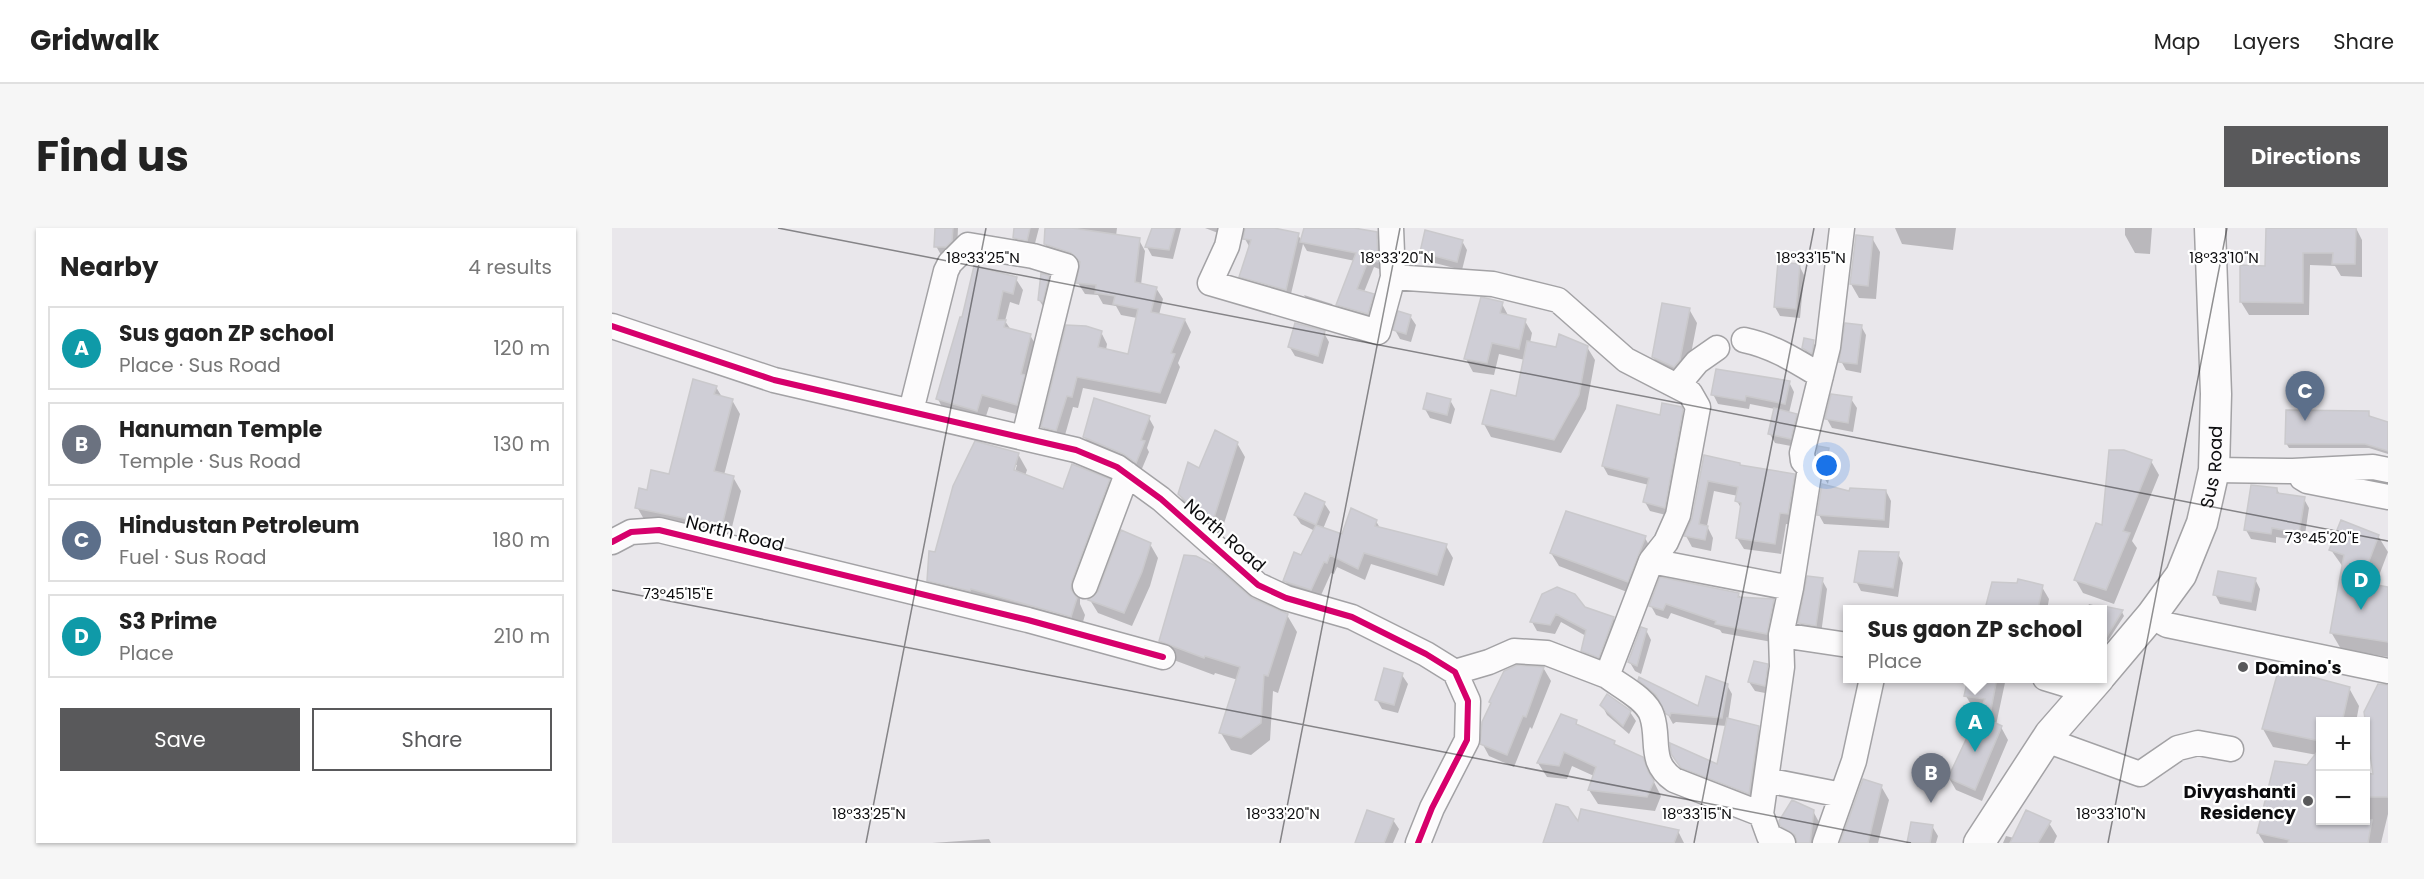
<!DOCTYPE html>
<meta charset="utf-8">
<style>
body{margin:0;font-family:Poppins,sans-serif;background:#f6f6f6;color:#222}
.controls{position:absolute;right:18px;bottom:18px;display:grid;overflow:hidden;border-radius:0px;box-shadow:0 2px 4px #0004}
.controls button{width:54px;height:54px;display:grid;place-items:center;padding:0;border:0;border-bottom:2px solid #e0e0e0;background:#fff;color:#222;font:30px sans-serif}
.you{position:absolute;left:1215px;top:238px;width:21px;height:21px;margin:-15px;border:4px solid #fff;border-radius:50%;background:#1a73e8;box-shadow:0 0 0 9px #1a73e833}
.badge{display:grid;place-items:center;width:39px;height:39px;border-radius:50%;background:#59595b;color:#fff;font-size:20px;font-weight:700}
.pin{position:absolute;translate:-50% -50px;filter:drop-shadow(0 2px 3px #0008)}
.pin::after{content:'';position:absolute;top:32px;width:21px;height:18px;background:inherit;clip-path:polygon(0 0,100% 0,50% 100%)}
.popup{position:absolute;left:1231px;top:377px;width:264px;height:78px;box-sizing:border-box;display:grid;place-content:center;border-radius:0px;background:#fff;filter:drop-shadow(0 2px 4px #0005);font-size:20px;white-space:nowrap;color:#767676}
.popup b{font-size:22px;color:#222}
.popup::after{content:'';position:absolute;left:50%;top:100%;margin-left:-12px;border:12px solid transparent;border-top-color:#fff}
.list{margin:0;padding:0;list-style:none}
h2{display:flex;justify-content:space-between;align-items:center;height:78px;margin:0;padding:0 24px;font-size:26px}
h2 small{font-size:20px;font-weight:400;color:#767676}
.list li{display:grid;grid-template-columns:39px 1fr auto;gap:18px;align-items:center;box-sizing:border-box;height:84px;margin:0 12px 12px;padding:0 12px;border:2px solid #e0e0e0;border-radius:0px}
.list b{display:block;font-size:22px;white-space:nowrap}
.list p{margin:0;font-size:20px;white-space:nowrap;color:#767676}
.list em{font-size:20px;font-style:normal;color:#767676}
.actions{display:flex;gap:12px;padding:18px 24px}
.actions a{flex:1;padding:14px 0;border:2px solid #59595b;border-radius:0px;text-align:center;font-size:21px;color:#59595b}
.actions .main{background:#59595b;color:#fff}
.map{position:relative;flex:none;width:1776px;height:615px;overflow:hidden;border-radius:0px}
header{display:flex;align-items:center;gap:36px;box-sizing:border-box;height:84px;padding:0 30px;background:#fff;border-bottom:2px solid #e0e0e0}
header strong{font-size:28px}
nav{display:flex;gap:33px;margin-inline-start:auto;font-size:21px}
.intro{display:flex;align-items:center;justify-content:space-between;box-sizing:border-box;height:144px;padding:0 36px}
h1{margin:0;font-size:42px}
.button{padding:15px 27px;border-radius:0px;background:#59595b;color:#fff;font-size:21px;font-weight:700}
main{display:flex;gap:36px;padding:0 36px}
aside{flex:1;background:#fff;border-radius:0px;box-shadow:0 2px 4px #0004}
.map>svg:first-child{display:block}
</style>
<header>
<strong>Gridwalk</strong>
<nav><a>Map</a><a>Layers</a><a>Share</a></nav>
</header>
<div class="intro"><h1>Find us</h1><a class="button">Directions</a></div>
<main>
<aside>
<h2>Nearby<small>4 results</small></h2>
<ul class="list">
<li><span class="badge" style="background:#0f9aa8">A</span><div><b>Sus gaon ZP school</b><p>Place · Sus Road</p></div><em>120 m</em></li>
<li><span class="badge" style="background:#6b7280">B</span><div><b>Hanuman Temple</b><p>Temple · Sus Road</p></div><em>130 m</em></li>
<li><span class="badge" style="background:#5c6f8a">C</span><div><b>Hindustan Petroleum</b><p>Fuel · Sus Road</p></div><em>180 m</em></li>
<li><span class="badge" style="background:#0f9aa8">D</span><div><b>S3 Prime</b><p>Place</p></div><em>210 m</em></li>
</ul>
<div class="actions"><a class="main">Save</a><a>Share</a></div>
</aside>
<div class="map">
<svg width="1776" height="615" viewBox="0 0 1776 615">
<rect width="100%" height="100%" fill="#e9e7eb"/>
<path fill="#0003" fill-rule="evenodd" d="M 325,0 L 346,0 L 345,22 L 329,27 L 324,18 Z
M 404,0 L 427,0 L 421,23 L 409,21 L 402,10 Z
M 435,0 L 505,0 L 504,8 L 527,12 L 533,23 L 529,57 L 544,60 L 551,71 L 547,87 L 573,92 L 579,104 L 566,135 L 568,139 L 554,176 L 471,160 L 466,180 L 461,179 L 451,214 L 437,210 L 431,199 L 489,104 L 495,116 L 494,122 L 517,128 L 525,90 L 509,87 L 504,78 L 491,76 L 486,67 L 473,66 L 466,55 L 469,38 L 440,28 L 433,16 Z
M 540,0 L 569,0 L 561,31 L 540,28 L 535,19 Z
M 593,0 L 608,0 L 606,5 Z
M 634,0 L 655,0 L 686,7 L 690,13 L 693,0 L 734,0 L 764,5 L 769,15 L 770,42 L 762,39 L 752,64 L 761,67 L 766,76 L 761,95 L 731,86 L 725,77 L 743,33 L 695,23 L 691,16 L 678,70 L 634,57 L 629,48 L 638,20 L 633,11 Z
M 1283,0 L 1344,0 L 1341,22 L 1290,16 Z
M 1513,0 L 1540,0 L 1538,26 L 1523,25 L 1513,7 Z
M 1655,0 L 1744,0 L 1750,12 L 1750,49 L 1729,48 L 1723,38 L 1698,37 L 1697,87 L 1637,87 L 1629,74 L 1655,39 Z
M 1260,10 L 1268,24 L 1264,71 L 1247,70 L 1239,56 Z
M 850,13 L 855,22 L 850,42 L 815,33 L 809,24 Z
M 1187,37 L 1192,47 L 1188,90 L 1168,88 L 1163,79 Z
M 436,49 L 441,58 L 433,81 L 427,72 Z
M 404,51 L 411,62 L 407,77 L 398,74 L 393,93 L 399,102 L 418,107 L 425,119 L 412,188 L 377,179 L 372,194 L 332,183 L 326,171 L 349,90 Z
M 692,67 L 720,76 L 724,83 L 698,76 Z
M 890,76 L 897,89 L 913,93 L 920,105 L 918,115 L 945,120 L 975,119 L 983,132 L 974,181 L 949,225 L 879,209 L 872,196 L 905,170 L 913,132 L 887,126 L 882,147 L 861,144 L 854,131 Z
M 1077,81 L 1085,95 L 1075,146 L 1049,143 L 1041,129 Z
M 798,88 L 804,97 L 799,114 L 788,111 L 783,102 Z
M 1249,98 L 1254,107 L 1249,145 L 1234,142 L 1229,133 Z
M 712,105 L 717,114 L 711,136 L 683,128 L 677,118 Z
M 1201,114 L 1207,123 L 1205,134 L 1197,130 L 1192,120 Z
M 1177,154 L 1182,164 L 1177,185 L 1184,187 L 1189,196 L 1184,219 L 1163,215 L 1158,206 L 1163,181 L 1138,176 L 1137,181 L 1106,176 L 1101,166 Z
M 104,159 L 110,169 L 120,172 L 128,186 L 112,247 L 121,249 L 129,263 L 117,311 L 33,293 L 25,279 L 36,264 L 58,248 Z
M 1239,171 L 1245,180 L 1241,204 L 1220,200 L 1215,191 Z
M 838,172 L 843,181 L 839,196 L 818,190 L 813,181 Z
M 1069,181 L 1075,192 L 1058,288 L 1038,283 L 1033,274 L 1037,257 L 996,247 L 991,238 L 1049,188 Z
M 1756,185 L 1759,190 L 1776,196 L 1776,226 L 1757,220 L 1677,220 L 1674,215 Z
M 537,190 L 542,199 L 535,220 L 537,224 L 529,243 L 478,219 L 473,209 Z
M 625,215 L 633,229 L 609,305 L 597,300 L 575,280 L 567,266 Z
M 1216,221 L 1221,230 L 1216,256 L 1212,250 Z
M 406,226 L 415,242 L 413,248 L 452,263 L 497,253 L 506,269 L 468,370 L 468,376 L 473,387 L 468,404 L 326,368 L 317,352 L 324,326 ZM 402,237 L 405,237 L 401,250 Z
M 1093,228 L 1128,239 L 1182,247 L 1188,258 L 1182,297 L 1174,296 L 1169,326 L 1132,321 L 1125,310 L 1130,282 L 1125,273 L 1126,268 L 1102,263 L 1095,298 L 1101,310 L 1099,323 L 1080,319 L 1074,308 L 1081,290 Z
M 1539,233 L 1547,247 L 1520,313 L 1525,320 L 1502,376 L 1471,365 L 1463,351 L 1491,299 Z
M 1665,261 L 1668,267 L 1692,271 L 1697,280 L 1692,313 L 1664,309 L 1664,315 L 1639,311 L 1634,302 Z
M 1274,263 L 1279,273 L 1277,300 L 1212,296 L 1207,287 L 1239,265 Z
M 712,275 L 718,284 L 711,301 L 731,308 L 764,293 L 768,300 L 834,318 L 841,330 L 832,358 L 759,336 L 753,352 L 725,339 L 722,346 L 719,345 L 706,374 L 680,365 L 673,353 L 690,329 L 703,303 L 689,296 L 683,287 Z
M 1766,308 L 1776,324 L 1763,358 L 1776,361 L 1776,429 L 1729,421 L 1719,404 L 1731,339 L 1719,322 Z
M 1033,310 L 1041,324 L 1023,367 L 947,338 L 939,325 Z
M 538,316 L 546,330 L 538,358 L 520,398 L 486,385 L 478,372 Z
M 1286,326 L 1291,335 L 1286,369 L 1249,363 L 1244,353 Z
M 1049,351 L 1126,366 L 1129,370 L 1161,373 L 1166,382 L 1160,414 L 1110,405 L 1108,402 L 1059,385 L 1056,391 L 1044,387 L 1039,378 Z
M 1643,351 L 1648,361 L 1644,383 L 1608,376 L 1603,366 Z
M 1210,352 L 1215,361 L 1209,406 L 1193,404 L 1188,395 Z
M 1381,356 L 1430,359 L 1437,371 L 1435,382 L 1375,382 Z
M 931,367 L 1001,390 L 1007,400 L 992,438 L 976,432 L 971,423 L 974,408 L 949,394 L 943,406 L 925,403 L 920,394 Z
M 639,371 L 675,387 L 685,404 L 666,465 L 661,463 L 658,512 L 639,527 L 619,522 L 609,505 L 626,452 L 603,445 L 602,447 L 559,431 L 549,413 Z
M 1477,376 L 1510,384 L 1512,388 L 1490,422 L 1490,382 L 1474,382 Z
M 1034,402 L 1039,412 L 1029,446 L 1023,443 L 1017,433 Z
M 1155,438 L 1160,447 L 1158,466 L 1143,463 L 1137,454 Z
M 905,439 L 932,441 L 939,453 L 920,501 L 918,499 L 902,539 L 877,528 L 870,515 L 880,476 L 878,474 Z
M 790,447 L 796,456 L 786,485 L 770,481 L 765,472 Z
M 1358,450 L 1394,450 L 1384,497 L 1389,499 L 1396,512 L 1370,573 L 1344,562 L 1337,550 L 1369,482 L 1361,480 L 1354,468 Z
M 1028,451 L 1087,480 L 1115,457 L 1120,466 L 1116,492 L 1146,500 L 1153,511 L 1143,576 L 1077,551 L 1068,538 L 1106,538 L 1115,498 L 1064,494 L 1061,496 L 1050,476 L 1033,461 Z
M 1776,458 L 1776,586 L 1769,615 L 1652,615 L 1646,605 L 1705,527 L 1661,519 L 1651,501 L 1737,460 L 1747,478 L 1744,494 L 1708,494 L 1708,592 L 1754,592 L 1754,546 L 1762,548 Z
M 990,477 L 1018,484 L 1024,493 L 1017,506 L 995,487 Z
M 964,494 L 968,500 L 1002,514 L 1005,519 L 1030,530 L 1049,568 L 1043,583 L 986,576 L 977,562 L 982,548 L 960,538 L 955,551 L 935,549 L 926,535 Z
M 1269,558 L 1277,572 L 1266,615 L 1230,615 Z
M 1201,583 L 1208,596 L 1204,615 L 1184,615 L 1177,610 L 1170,597 Z
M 781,592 L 787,601 L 781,615 L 746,615 Z
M 1437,595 L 1445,608 L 1442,615 L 1391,615 L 1394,608 L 1402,610 Z
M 966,596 L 1066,603 L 1072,615 L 932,615 Z
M 1320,598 L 1326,608 L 1324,615 L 1296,615 Z
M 377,611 L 379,615 L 320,615 Z"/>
<path fill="#cfced6" stroke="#cac9cc" stroke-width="1.5" d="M 323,0 L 341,0 L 340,13 L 334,19 L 322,19 Z
M 402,0 L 418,0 L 415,13 L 401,10 Z
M 433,0 L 460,0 L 528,10 L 523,54 L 545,59 L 539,84 L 573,91 L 559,125 L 563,126 L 548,165 L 465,149 L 460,169 L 455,168 L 444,203 L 429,199 L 454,97 L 474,98 L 490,103 L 486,119 L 516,126 L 526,81 L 501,76 L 503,68 L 483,65 L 484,57 L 464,55 L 468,34 L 459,25 L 432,16 Z
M 540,0 L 563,0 L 557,22 L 533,19 Z
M 633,0 L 662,0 L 687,5 L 674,62 L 627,49 L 639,12 L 631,11 Z
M 692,0 L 742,0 L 765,4 L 766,34 L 757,31 L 745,61 L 762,66 L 756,86 L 724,77 L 744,25 L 688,14 Z
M 1654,0 L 1744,0 L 1743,36 L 1720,36 L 1721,25 L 1691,25 L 1691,75 L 1628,74 L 1628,37 L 1653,38 Z
M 813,2 L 851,12 L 845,34 L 808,24 Z
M 1244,7 L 1261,9 L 1256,58 L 1238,56 Z
M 1166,34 L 1188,36 L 1184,81 L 1162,79 Z
M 362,38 L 405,49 L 401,66 L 391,63 L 385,92 L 394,92 L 392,99 L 419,106 L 409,146 L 413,147 L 405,177 L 370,167 L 365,183 L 324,171 L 348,89 L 350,89 Z
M 429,45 L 437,48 L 431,74 L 426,72 Z
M 869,69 L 891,74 L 888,85 L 914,91 L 907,121 L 880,115 L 875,135 L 852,131 Z
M 1050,75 L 1078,80 L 1068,132 L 1062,139 L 1040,129 Z
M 786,83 L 799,87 L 794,106 L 781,102 Z
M 683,95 L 713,103 L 706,128 L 676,119 Z
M 1233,95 L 1250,97 L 1245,136 L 1227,134 Z
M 947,106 L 976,118 L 967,167 L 942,212 L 870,196 L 879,162 L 904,168 L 915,113 L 944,119 Z
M 1192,110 L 1202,112 L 1200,126 L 1190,120 Z
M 1104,141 L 1178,153 L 1173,176 L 1134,168 L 1133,173 L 1099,167 Z
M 81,151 L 105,158 L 102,166 L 121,171 L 102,243 L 122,248 L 110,298 L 23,280 L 27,260 L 35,262 L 39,242 L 57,246 Z
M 815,165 L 839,171 L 835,187 L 811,181 Z
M 1219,166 L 1240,169 L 1236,195 L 1213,191 Z
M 482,170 L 538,188 L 529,212 L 533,213 L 524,235 L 511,226 L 471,209 Z
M 1050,175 L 1070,179 L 1071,182 L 1053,280 L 1031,274 L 1037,250 L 990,238 L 1005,177 L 1048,187 Z
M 1162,180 L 1185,186 L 1179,211 L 1156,206 Z
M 1674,182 L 1757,183 L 1757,188 L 1776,194 L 1776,223 L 1753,216 L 1673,216 Z
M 603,202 L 626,214 L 601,293 L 587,286 L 566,266 L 576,234 L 587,240 Z
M 363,213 L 407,225 L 402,242 L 451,261 L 460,236 L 498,251 L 460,353 L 459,361 L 465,370 L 459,389 L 359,361 L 358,363 L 315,353 L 317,323 L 323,324 L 341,258 Z
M 1206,218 L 1217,220 L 1211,251 L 1212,236 L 1205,226 Z
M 1497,222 L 1512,222 L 1540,232 L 1511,303 L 1518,305 L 1494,362 L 1462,352 L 1484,295 L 1490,297 Z
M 1092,227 L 1128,235 L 1128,237 L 1183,246 L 1176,286 L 1168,285 L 1163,316 L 1124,310 L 1129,275 L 1123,273 L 1126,259 L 1096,253 L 1087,296 L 1096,298 L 1093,312 L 1072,308 L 1080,290 Z
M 1210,256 L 1237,263 L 1238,260 L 1274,262 L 1272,292 L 1205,287 Z
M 1639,257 L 1665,260 L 1665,265 L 1693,269 L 1687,305 L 1660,300 L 1659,306 L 1632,302 Z
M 693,265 L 713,274 L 704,297 L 682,287 Z
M 739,280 L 765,292 L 763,298 L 835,316 L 825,347 L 752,325 L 746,341 L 718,327 L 715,335 L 712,334 L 699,362 L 671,353 L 682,324 L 689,327 L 704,297 L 730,306 Z
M 954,283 L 1034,308 L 1016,354 L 938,325 Z
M 1729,292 L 1767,307 L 1749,354 L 1776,359 L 1776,414 L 1718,405 L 1732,327 L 1717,322 Z
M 509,302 L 539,315 L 530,344 L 512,385 L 476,372 L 486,363 Z
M 1247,323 L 1287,324 L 1281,360 L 1242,354 Z
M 572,327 L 584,328 L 602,337 L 640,370 L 676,386 L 656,448 L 652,447 L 649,495 L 629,510 L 607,505 L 628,439 L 593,428 L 592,430 L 547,413 Z
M 1606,343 L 1644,350 L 1639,374 L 1601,367 Z
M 1195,348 L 1211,350 L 1204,398 L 1186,395 Z
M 1048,349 L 1127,365 L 1126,369 L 1162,371 L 1155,406 L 1103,396 L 1104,393 L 1054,376 L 1051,382 L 1037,378 Z
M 1406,351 L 1431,357 L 1426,381 L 1373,381 L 1380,354 L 1405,355 Z
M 945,359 L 963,366 L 973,379 L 1002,389 L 987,430 L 969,423 L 974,402 L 944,386 L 938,397 L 918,394 L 930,366 Z
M 1491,378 L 1511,382 L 1491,415 Z
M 1029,399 L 1035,401 L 1025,438 L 1016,434 Z
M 1142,433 L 1156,436 L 1153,458 L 1136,454 Z
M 905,437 L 932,439 L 914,489 L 911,488 L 895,527 L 868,516 L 870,494 L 879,475 L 877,474 L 892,443 Z
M 772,440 L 791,445 L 782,477 L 763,472 Z
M 1667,440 L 1738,459 L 1730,494 L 1708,494 L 1708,513 L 1650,501 Z
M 1094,448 L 1116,456 L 1110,490 L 1059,485 L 1058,488 L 1054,486 L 1044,467 L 1026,452 L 1027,449 L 1086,478 Z
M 1356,450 L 1385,450 L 1377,492 L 1390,498 L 1363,562 L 1336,550 L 1373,471 L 1352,468 Z
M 1766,456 L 1776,457 L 1776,569 L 1754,569 L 1754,545 L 1761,546 L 1752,484 Z
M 995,466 L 1019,483 L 1011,498 L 988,477 Z
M 949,486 L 965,492 L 964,496 L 1003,513 L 1002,516 L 1031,529 L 1036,543 L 1042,553 L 1035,569 L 976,562 L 984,539 L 952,524 L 947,538 L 925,535 Z
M 1115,490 L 1147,498 L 1137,566 L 1069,540 L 1059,526 L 1058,515 L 1105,536 Z
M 1708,520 L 1708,592 L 1760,592 L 1756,615 L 1676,615 L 1677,612 L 1645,605 L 1663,533 L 1695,537 Z
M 1251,551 L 1270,557 L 1256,615 L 1228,615 Z
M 1180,572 L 1202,582 L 1198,615 L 1185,615 L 1183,607 L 1168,598 L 1167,593 Z
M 944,576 L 956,579 L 966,593 L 969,581 L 1067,602 L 1062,615 L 931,615 Z
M 755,582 L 782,591 L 772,615 L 743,615 Z
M 1414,582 L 1439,593 L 1426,615 L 1398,615 Z
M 1299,594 L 1321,597 L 1318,615 L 1295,615 Z"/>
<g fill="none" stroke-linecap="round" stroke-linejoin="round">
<g stroke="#a3a2a5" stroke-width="27">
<path id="minor" d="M 619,0 L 615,18 L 598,55 L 766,104 L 781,49 L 779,0
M 781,49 L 881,56 L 946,72 L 1014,132 L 1078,165 L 1086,179 L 1066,287 L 1054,314 L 1039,333
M 0,98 L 162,152 L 464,222 L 505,239 L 549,271 L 646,357 L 674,370 L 740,389 L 814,426 L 843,444 L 856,473 L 855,512 L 820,580 L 806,615
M 1132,112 C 1161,118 1184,133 1209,148
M 1065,158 L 1085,134 L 1105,120
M 299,183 L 334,43 L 338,35 L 356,17 L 421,28 L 454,38 L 412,209
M 1602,242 L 1681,243 L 1761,239 L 1776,242
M 1690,250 L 1695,253 L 1776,269
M 0,314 L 19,304 L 47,302 L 416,392 L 551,429
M 473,358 L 515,246
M 1179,360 L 1198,240 L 1191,233 L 1190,225 L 1216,119 L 1230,0
M 1539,388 L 1555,397 L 1776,443
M 1169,407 L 1170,439 L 1149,586 L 1157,608 L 1171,615
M 843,444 L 877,434 L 902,423 L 935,425 L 995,448 L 1039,333 L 1179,360 L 1169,407 L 1236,417
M 995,448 C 1008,458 1035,471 1040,488 C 1048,512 1036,534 1062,552 L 1149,586
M 1433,450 L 1476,463
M 1434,512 L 1528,546 L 1566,520 L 1586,515 L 1619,521
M 1154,552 L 1230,567
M 1213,615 L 1242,533 L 1260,450"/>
</g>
<g stroke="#a3a2a5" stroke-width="33">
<g id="major">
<path id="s1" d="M 1490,446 L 1539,388 L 1569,347 L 1590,295 L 1602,242 L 1604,166 L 1598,0"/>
<path d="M 1367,615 L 1438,506 L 1487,450"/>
</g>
</g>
<use href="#minor" stroke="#fcfbfc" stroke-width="24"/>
<use href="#major" stroke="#fcfbfc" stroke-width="30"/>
<g stroke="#fff" stroke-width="10">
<path id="cycleway" d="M 0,98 L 162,152 L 464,222 L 505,239 L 549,271 L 646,357 L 674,370 L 740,389 L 814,426 L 843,444 L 856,473 L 855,512 L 820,580 L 806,615
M 0,314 L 19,304 L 47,302 L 416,392 L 551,429"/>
</g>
<use href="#cycleway" stroke="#d6006c" stroke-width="6"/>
</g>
<path fill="none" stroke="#0c0c0e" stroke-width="1.5" stroke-opacity="0.45" d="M 166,0 L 1776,313M 0,362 L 1299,615M 254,615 L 374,0M 668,615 L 788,0M 1082,615 L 1202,0M 1496,615 L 1615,0"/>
<g fill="#59595b" stroke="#fff" stroke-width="2">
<circle cx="1631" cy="439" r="6"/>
<circle cx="1696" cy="573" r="6"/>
</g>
<g text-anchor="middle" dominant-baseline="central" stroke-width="4.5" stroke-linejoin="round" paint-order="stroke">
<g font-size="18" fill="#0c0c0e" stroke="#fff">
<text stroke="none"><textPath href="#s1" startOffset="240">Sus Road</textPath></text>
<text transform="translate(123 305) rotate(14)">North Road</text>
<text transform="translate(613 307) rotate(41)">North Road</text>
</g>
<g font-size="18" font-weight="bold" fill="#0c0c0e" stroke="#fff" text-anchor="start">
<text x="1643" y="439">Domino's</text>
<text x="1684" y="563" text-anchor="end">Divyashanti<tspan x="1684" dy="21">Residency</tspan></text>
</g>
</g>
<g font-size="15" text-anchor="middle" fill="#0c0c0e" stroke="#fff" stroke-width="4.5" stroke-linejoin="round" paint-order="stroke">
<text x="371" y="35">18°33'25"N</text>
<text x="785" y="35">18°33'20"N</text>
<text x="1199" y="35">18°33'15"N</text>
<text x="1612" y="35">18°33'10"N</text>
<text x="1710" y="315">73°45'20"E</text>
<text x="66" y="371">73°45'15"E</text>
<text x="257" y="591">18°33'25"N</text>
<text x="671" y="591">18°33'20"N</text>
<text x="1085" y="591">18°33'15"N</text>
<text x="1499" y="591">18°33'10"N</text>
</g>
</svg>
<div class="controls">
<button>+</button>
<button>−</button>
</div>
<div class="you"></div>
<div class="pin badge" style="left:1363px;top:524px;background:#0f9aa8">A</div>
<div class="popup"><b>Sus gaon ZP school</b>Place</div>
<div class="pin badge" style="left:1319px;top:575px;background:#6b7280">B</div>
<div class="pin badge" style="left:1693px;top:193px;background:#5c6f8a">C</div>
<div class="pin badge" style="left:1749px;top:382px;background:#0f9aa8">D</div>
</div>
</main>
